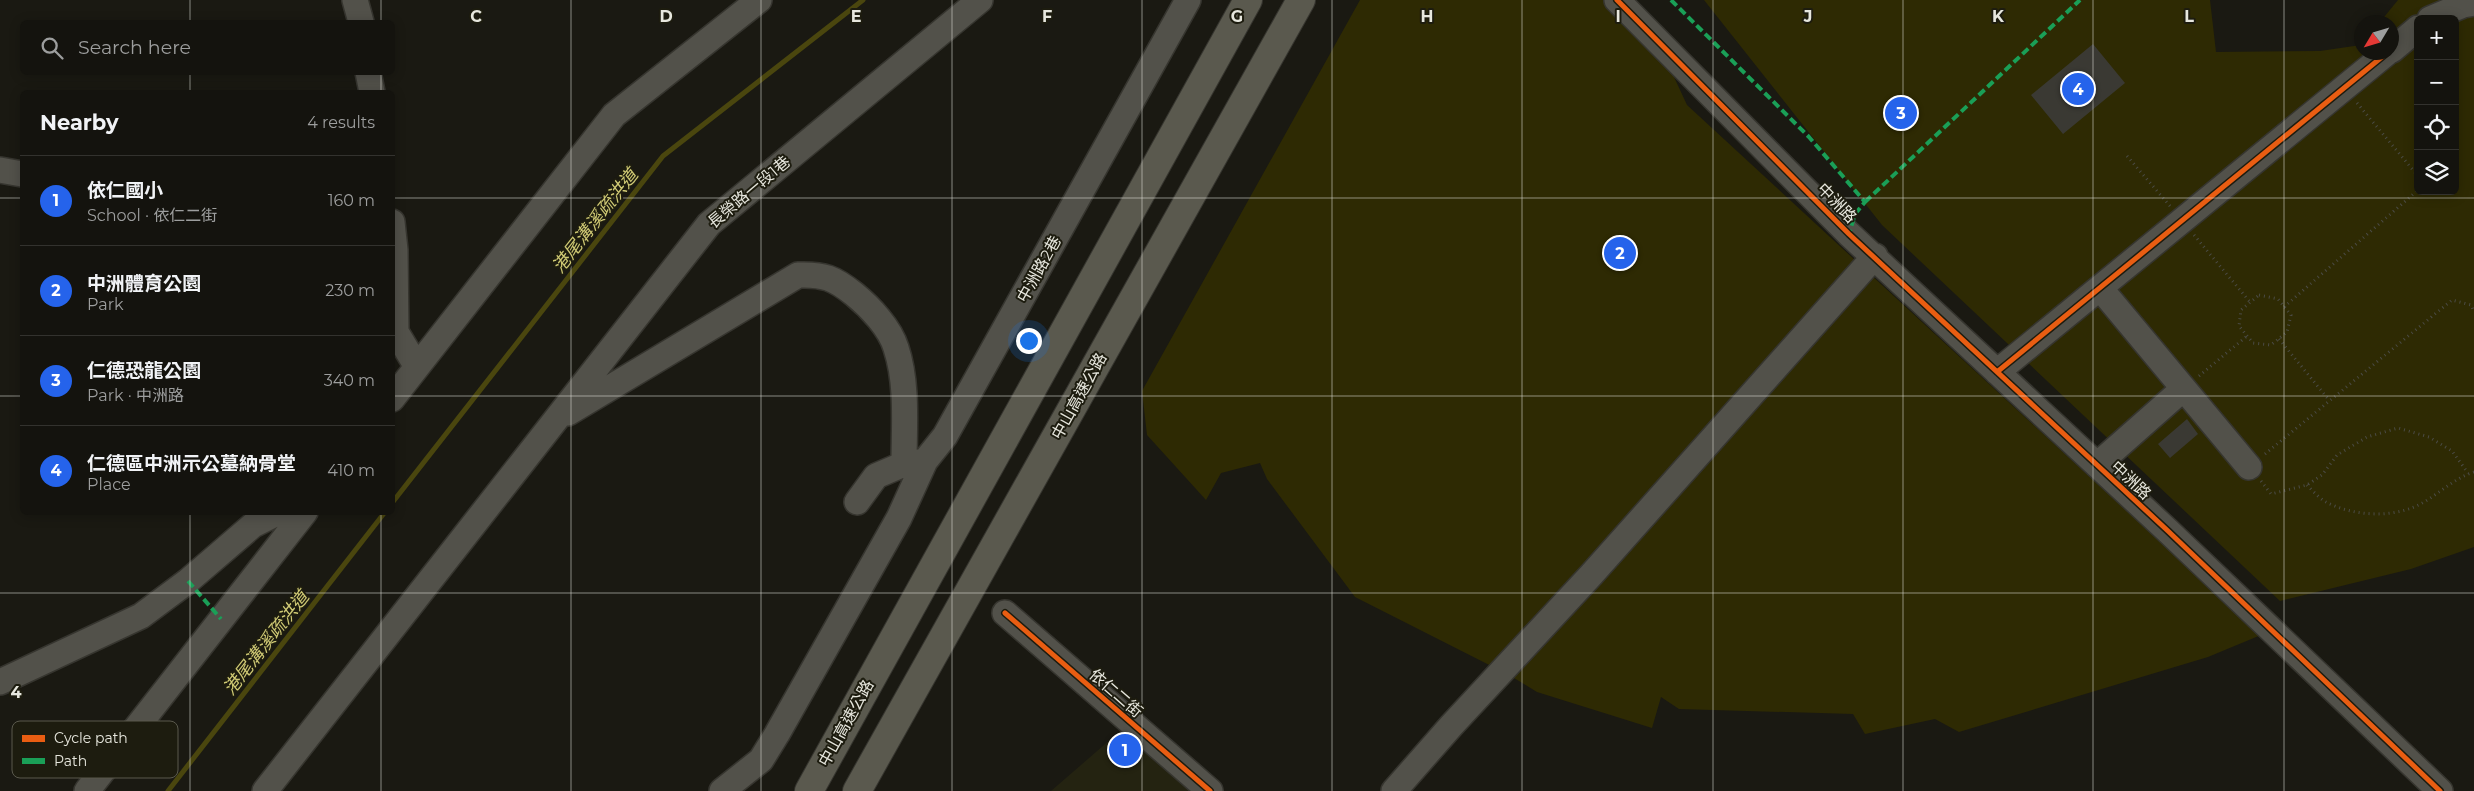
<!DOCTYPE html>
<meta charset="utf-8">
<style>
body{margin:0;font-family:Montserrat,"Noto Sans TC",sans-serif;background:#1d1c17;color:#f1f3f6}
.controls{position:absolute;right:15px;top:15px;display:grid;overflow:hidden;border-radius:8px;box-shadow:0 2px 12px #0003}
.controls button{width:45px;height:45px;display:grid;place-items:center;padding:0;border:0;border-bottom:1px solid #33322e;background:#14130e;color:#f1f3f6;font:25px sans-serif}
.compass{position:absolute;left:2354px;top:15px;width:45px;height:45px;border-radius:50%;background:#14130e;box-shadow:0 2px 12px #0003;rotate:232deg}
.you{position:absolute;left:1028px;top:340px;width:18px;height:18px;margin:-12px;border:4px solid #fff;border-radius:50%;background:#1a73e8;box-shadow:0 0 0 8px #1a73e833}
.badge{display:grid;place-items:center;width:32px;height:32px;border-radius:50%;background:#2563eb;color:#fff;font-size:16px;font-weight:700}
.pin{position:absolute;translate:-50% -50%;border:2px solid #fff;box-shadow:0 1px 5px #0006}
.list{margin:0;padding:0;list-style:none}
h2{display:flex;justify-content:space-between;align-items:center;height:65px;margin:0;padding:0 20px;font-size:21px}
h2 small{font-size:16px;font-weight:400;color:#9d9e9e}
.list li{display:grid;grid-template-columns:32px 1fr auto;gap:15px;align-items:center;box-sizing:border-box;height:90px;padding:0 20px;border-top:1px solid #33322e}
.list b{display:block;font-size:19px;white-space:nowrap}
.list p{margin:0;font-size:16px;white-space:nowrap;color:#9d9e9e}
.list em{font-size:16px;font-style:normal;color:#9d9e9e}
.icon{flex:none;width:28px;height:28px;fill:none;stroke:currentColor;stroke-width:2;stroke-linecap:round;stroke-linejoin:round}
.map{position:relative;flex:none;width:2474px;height:791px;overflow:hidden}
.search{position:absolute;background:#14130e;box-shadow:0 2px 12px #0003;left:20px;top:20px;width:375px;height:55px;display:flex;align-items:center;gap:12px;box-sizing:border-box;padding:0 18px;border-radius:8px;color:#9d9e9e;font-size:19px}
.panel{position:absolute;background:#14130e;box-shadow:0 2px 12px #0003;left:20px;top:90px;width:375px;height:425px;border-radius:8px}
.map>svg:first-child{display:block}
</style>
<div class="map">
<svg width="2474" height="791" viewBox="0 0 2474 791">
<rect width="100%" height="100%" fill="#1a1912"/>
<path fill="#242311" d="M 1126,726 L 1196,791 L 1051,791 Z"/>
<path fill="#2e2a03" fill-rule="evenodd" d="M 1360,0 L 1606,0 L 1662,51 L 1687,105 L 2261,635 L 2208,657 L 1959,732 L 1935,719 L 1865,734 L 1853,714 L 1679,709 L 1661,697 L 1652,728 L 1537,692 L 1509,675 L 1355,597 L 1267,479 L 1260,463 L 1221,473 L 1206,500 L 1147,435 L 1142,391 Z
M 1704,0 L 2210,0 L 2216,52 L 2320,51 L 2361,45 L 2362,52 L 2392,52 L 2392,22 L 2380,22 L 2398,0 L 2474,0 L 2474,547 L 2411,569 L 2280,601 L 1882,225 ZM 2418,19 L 2455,19 L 2455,191 L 2418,191 Z"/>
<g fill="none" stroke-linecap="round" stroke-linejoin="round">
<path stroke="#4a460e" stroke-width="5" d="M 392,503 L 663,156 L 863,0
M 168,791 L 385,512"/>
</g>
<path fill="#3a3933" d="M 2093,44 L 2125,83 L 2063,134 L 2031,95 Z
M 2187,419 L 2198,434 L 2170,458 L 2158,444 Z"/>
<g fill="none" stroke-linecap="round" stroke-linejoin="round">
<g stroke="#36352f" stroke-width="28">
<path id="minor" d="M 355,0 L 361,22
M 1617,0 L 1849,234 L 2168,531 L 2440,791
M 2430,19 L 2463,5 L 2474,3
M 2392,50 L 2418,28
M 368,72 L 372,92
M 0,170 L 22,174
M 392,222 L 395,250 L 396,332 L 417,367
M 2100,288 L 2249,467
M 1997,372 L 2388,52
M 392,399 L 614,115 L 759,0
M 568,413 L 798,275 C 824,274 834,278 854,294 C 870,307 890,328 896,348 C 908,384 904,427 904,464
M 2097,465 L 2183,389
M 857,502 L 876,476 L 904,464 L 925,461 L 945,436 L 1188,0
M 1005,613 L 1210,791
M 0,682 L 141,616 L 188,581 L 253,525 L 279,512
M 87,791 L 305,512
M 265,791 L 709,224 L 980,0
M 722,791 L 761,760 L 777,734 L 899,518 L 925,461
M 1394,791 L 1451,726 L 1592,574 L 1875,256"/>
</g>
<g stroke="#36352f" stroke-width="30">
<path id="highway" d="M 809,791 L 1248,0
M 857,791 L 1301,0"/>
</g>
<path stroke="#4b4b45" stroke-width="3" stroke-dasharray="1 4" stroke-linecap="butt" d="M 2357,103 L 2418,176
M 2127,156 L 2170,206
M 2194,235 L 2250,302
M 2259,295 L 2278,299 L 2291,315 L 2287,332 L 2271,345 L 2253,343 L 2239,326 L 2241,310 Z
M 2284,307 L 2418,190
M 2279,339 L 2329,400
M 2199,376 L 2247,336
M 2265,454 L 2452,300 L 2471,305 L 2474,312
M 2261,481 L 2271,494 L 2307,485 L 2322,475 L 2337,455 L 2367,437 L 2398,428 L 2429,437 L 2452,451 L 2468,473
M 2307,485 C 2312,490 2318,497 2324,501 C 2353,517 2396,519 2424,502 C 2441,492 2455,478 2474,472"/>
<use href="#minor" stroke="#52514a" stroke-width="25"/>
<use href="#highway" stroke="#5a594e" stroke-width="28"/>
<path stroke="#1a9f57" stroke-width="4" stroke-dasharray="8 4" stroke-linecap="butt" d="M 1671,0 L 1809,137 L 1865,202 L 1855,214 L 1849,234
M 1865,202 L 2080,0
M 188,581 L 221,619"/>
<g stroke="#1d1c0f" stroke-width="8">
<path id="cycleway" d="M 1617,0 L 1849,234 L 2168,531 L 2440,791
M 1997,372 L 2388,52
M 1005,613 L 1210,791"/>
</g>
<use href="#cycleway" stroke="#e95d12" stroke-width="5"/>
</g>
<path fill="none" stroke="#e7e7de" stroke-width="1" stroke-opacity="0.55" d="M 190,0 L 190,22M 381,0 L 381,22M 571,0 L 571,791M 761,0 L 761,791M 952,0 L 952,791M 1142,0 L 1142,791M 1332,0 L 1332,791M 1522,0 L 1522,791M 1713,0 L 1713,791M 1903,0 L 1903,791M 2093,0 L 2093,791M 2284,0 L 2284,791M 190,72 L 190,92M 381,72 L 381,92M 0,198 L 22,198M 392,198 L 2474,198M 0,396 L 22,396M 392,396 L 2474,396M 190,512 L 190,791M 381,512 L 381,791M 0,593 L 2474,593"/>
<g text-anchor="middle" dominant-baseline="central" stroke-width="4" stroke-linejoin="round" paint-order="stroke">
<g font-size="16" fill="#e7e7de" stroke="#1d1c0f">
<text transform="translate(749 192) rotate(-40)">長榮路一段1巷</text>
<text transform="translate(1837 203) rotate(46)">中洲路</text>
<text transform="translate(1039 269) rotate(-61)">中洲路2巷</text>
<text transform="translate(1079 396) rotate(-61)">中山高速公路</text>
<text transform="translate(2131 480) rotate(43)">中洲路</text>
<text transform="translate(1116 693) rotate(41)">依仁二街</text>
<text transform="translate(846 723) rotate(-61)">中山高速公路</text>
</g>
<g font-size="18" font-style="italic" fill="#cfc974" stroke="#1d1c0f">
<text transform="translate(595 221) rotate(-52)">港尾溝溪疏洪道</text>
<text transform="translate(266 643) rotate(-52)">港尾溝溪疏洪道</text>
</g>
</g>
<rect x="12" y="721" width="166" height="57" rx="8" fill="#1d1c0f" stroke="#5a594d" stroke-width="1"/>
<rect x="22" y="735" width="23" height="7" fill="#e95d12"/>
<rect x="22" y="758" width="23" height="6" fill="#1a9f57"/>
<g font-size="14" fill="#e7e7de">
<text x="54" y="743">Cycle path</text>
<text x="54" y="766">Path</text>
</g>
<g font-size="16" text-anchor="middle" font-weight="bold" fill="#e7e7de" stroke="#1d1c0f" stroke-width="4" stroke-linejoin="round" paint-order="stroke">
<text x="476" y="22">C</text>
<text x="666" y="22">D</text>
<text x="856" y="22">E</text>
<text x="1047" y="22">F</text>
<text x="1237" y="22">G</text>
<text x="1427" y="22">H</text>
<text x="1618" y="22">I</text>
<text x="1808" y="22">J</text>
<text x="1998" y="22">K</text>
<text x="2189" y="22">L</text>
<text x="16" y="698">4</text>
</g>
</svg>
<div class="controls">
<button>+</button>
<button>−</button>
<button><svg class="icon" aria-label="locate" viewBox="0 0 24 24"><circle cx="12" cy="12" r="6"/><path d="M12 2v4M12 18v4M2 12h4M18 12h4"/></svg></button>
<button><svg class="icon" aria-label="layers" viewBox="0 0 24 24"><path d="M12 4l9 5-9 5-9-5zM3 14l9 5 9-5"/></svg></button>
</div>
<svg class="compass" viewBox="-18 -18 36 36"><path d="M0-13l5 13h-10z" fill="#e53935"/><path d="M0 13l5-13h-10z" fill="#9d9e9e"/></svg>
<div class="you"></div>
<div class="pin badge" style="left:1125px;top:750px">1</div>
<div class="pin badge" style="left:1620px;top:253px">2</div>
<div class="pin badge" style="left:1901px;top:113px">3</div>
<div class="pin badge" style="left:2078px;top:89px">4</div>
<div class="search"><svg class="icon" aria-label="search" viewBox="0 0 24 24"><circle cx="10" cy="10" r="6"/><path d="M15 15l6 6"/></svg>Search here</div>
<section class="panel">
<h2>Nearby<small>4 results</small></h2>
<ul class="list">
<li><span class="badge">1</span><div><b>依仁國小</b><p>School · 依仁二街</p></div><em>160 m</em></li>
<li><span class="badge">2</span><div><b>中洲體育公園</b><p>Park</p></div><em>230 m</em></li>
<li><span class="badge">3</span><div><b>仁德恐龍公園</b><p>Park · 中洲路</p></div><em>340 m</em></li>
<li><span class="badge">4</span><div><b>仁德區中洲示公墓納骨堂</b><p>Place</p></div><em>410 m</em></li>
</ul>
</section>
</div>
